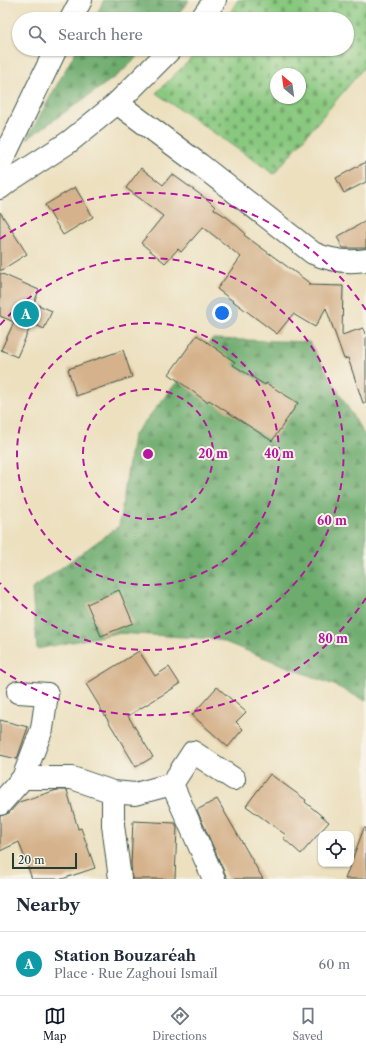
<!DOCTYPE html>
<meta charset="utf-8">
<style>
body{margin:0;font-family:"Libre Caslon Text",serif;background:#f2f2f3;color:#1f2937}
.controls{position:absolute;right:12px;bottom:12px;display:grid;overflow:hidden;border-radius:8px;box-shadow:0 1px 3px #0004}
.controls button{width:36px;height:36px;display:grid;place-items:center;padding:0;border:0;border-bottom:1px solid #e0e1e3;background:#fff;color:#1f2937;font:20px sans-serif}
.compass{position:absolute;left:270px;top:68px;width:36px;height:36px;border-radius:50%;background:#fff;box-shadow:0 1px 3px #0004;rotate:331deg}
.scale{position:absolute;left:12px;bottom:10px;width:65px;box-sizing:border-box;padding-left:4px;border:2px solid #1f3d34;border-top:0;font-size:11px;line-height:14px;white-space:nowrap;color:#1f3d34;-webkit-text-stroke:3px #f7f3e8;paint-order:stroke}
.you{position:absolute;left:222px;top:313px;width:14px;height:14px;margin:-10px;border:3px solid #fff;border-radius:50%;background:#1a73e8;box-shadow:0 0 0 6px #1a73e833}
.badge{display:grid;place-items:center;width:26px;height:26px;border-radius:50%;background:#111827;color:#fff;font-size:13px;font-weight:700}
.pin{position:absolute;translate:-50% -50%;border:2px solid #fff;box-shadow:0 1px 4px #0006}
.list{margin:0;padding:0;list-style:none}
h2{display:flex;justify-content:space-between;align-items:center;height:52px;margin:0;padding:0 16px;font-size:17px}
h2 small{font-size:13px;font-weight:400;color:#747a83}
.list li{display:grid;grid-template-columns:26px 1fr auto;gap:12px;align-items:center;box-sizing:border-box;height:64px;padding:0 16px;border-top:1px solid #e0e1e3}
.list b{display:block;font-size:15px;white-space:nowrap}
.list p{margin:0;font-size:13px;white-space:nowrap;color:#747a83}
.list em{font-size:13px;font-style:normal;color:#747a83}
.icon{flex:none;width:22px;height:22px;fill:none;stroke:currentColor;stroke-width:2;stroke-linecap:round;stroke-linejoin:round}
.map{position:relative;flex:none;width:366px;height:879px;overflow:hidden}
.search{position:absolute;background:#fff;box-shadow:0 1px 3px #0004;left:12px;right:12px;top:12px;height:44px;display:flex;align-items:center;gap:10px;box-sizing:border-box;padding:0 14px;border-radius:22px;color:#747a83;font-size:15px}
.sheet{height:116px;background:#fff}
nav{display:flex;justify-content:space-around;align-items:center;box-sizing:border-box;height:56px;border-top:1px solid #e0e1e3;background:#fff;font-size:11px;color:#747a83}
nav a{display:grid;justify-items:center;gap:2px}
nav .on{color:#111827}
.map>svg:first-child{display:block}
</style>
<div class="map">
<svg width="366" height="879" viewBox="0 0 366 879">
<defs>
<pattern id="forest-firs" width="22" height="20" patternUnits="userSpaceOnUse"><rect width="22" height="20" fill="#6eac6e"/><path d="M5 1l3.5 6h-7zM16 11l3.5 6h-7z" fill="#5a8d5b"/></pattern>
<pattern id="cemetery-stones" width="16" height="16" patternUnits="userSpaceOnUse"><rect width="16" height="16" fill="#89c87f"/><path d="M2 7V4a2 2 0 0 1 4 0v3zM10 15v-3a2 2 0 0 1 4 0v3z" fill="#6fa469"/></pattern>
</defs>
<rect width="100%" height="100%" fill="#f7f3e8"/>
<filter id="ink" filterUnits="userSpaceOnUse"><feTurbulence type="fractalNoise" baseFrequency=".025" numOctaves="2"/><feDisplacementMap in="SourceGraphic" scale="8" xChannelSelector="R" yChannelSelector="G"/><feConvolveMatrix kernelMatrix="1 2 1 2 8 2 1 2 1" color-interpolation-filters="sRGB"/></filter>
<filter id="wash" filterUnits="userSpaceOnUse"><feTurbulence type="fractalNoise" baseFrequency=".012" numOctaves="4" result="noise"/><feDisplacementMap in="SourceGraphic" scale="16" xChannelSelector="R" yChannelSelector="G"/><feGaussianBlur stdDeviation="0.9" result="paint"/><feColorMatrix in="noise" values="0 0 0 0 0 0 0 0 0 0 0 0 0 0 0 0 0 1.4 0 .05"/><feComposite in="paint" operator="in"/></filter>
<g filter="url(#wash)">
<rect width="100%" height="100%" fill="#ece0bf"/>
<path fill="url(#forest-firs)" stroke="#467451" d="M 104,0 L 189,0 L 174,19 L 94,19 Z
M 77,49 L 145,49 L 122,72 L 27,139 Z
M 212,339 L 309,342 L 366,438 L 366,701 L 336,686 L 217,639 L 117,633 L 37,649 L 32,589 L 119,526 L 133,436 Z"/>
<path fill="url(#cemetery-stones)" stroke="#54825a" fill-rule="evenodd" d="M 238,0 L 366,0 L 366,65 L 274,174 L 156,93 L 201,49 L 347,49 L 347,19 L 226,19 ZM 276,74 L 300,74 L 300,98 L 276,98 Z"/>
<g id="blocks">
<path fill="#d5b28b" d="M 366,162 L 366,182 L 344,193 L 336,178 Z
M 141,168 L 163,185 L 172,174 L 209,201 L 215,207 L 214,209 L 228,218 L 245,233 L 244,235 L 311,284 L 308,285 L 343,286 L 342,335 L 363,328 L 366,337 L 366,403 L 363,403 L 348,358 L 344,359 L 326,308 L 315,327 L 293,314 L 277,334 L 217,289 L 241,257 L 203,227 L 181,252 L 178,249 L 165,263 L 141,243 L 163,216 L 126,188 Z
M 75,187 L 93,217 L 63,235 L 45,205 Z
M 0,212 L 27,254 L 0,271 Z
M 366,221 L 366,248 L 343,248 L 337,237 Z
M 0,273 L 39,290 L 34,303 L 52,311 L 44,329 L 32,323 L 17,357 L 1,350 L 14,322 L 0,316 Z
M 197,335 L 235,362 L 233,365 L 265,385 L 266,383 L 298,403 L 272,441 L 209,400 L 207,402 L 169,374 Z
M 123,350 L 132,377 L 76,396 L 68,369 Z
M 119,590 L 133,623 L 101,636 L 87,604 Z
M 139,651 L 155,676 L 169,667 L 180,684 L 128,716 L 153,757 L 136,767 L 86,684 Z
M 217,687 L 246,712 L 236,722 L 243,729 L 228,747 L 192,715 Z
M 0,720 L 28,727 L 17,759 L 0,755 Z
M 270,774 L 306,800 L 305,802 L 329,822 L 301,854 L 283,838 L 286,835 L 246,806 Z
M 57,790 L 67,790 L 78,829 L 81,828 L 95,868 L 62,879 L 32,879 L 19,842 L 0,851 L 0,816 L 9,813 L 19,802 Z
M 217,799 L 239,837 L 263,879 L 228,879 L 226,876 L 197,810 Z
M 133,821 L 175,823 L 177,827 L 175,879 L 132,879 L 131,864 Z
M 364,828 L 366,828 L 366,879 L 345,879 Z"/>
</g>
</g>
<g filter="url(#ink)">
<use href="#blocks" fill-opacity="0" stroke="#3e5549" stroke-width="1"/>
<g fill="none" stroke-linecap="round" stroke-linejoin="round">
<g stroke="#3e5549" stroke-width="24">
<path id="minor" d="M 71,19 L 81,0
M 117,103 L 199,164 L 313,253 C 331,261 347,263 366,260
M 0,165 L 56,49
M 23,778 L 72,778 L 113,792 L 135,794 L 172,784 L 193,752 L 234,779
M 172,784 L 214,879
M 113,792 L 113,825 L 120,879
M 0,804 L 23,778 L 42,729 L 47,694 L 18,692"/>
</g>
<g stroke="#3e5549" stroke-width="24">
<path id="tertiary" d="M 201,19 L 215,0
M 0,188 L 9,181 L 69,142 L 117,103 L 171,49"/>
</g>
<use href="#minor" stroke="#fff" stroke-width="22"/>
<use href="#tertiary" stroke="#fff" stroke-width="22"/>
</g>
</g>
<g fill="none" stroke="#b5179e" stroke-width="2" stroke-dasharray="7 5">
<circle cx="148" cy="454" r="65"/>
<circle cx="148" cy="454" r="131"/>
<path d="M0 325A196 196 0 1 1 0 583"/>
<path d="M366 598A261 261 0 0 1 0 669M0 239A261 261 0 0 1 366 310"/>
</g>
<circle cx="148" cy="454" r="6" fill="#b5179e" stroke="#f7f3e8" stroke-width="2"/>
<g font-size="12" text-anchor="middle" font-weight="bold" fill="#b5179e" stroke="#f7f3e8" stroke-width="4" stroke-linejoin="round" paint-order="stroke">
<text x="213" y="458">20 m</text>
<text x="279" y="458">40 m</text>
<text x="332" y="525">60 m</text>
<text x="333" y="643">80 m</text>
</g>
</svg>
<div class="controls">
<button><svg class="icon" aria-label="locate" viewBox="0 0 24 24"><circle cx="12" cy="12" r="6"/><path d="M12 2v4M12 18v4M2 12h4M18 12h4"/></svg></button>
</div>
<svg class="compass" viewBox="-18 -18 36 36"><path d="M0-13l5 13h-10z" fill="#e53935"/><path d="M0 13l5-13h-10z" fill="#747a83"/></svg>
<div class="scale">20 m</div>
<div class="you"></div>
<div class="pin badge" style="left:26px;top:314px;background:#0f9aa8">A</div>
<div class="search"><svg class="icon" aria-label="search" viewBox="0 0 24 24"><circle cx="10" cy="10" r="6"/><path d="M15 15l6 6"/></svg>Search here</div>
</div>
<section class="sheet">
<h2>Nearby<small></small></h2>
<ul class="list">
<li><span class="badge" style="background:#0f9aa8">A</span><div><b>Station Bouzaréah</b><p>Place · Rue Zaghoui Ismaïl</p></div><em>60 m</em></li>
</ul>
</section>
<nav>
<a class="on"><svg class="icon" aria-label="map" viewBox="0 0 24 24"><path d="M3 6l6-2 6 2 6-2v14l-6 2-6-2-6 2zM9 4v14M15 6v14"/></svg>Map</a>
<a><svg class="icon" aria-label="directions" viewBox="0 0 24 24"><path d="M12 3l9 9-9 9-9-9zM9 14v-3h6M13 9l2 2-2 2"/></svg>Directions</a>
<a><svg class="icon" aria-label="saved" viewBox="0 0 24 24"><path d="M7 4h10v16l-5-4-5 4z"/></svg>Saved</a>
</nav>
